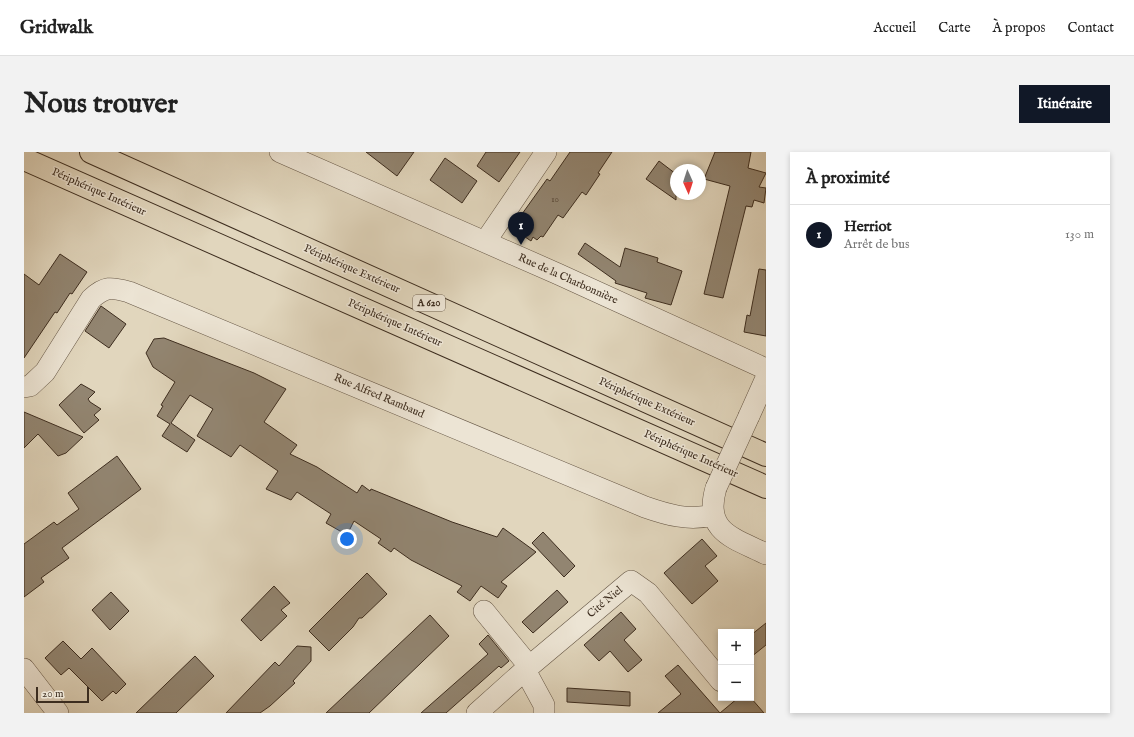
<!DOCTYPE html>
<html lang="fr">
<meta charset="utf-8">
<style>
body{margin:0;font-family:"IM FELL English",serif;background:#f2f2f2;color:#222}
.controls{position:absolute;right:12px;bottom:12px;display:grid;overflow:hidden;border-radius:0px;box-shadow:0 2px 6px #0003}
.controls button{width:36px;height:36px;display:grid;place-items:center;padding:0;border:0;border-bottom:1px solid #e0e0e0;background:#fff;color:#222;font:20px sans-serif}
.compass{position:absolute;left:646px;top:12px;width:36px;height:36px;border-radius:50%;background:#fff;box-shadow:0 2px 6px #0003;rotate:177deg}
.scale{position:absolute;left:12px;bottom:10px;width:53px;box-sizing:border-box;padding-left:4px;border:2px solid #3d2d1f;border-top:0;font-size:11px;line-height:14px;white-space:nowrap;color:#3d2d1f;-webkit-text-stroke:3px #ece4d4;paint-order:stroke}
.you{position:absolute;left:323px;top:387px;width:14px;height:14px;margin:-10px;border:3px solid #fff;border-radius:50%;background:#1a73e8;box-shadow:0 0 0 6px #1a73e833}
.badge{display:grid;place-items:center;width:26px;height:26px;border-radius:50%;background:#111827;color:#fff;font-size:13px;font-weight:700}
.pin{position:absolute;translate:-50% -33px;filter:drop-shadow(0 1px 2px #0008)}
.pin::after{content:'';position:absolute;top:21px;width:14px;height:12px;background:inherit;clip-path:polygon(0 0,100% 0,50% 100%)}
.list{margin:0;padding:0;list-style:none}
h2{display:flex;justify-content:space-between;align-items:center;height:52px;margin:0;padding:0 16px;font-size:17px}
h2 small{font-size:13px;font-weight:400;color:#767676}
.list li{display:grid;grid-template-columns:26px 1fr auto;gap:12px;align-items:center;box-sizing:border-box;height:60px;padding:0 16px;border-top:1px solid #e0e0e0}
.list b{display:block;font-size:15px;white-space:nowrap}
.list p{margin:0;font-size:13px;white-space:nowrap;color:#767676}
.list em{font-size:13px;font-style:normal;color:#767676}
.map{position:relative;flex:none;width:742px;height:561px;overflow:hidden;border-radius:0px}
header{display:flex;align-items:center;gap:24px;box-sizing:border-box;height:56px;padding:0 20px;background:#fff;border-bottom:1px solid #e0e0e0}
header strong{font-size:19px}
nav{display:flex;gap:22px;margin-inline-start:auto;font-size:14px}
.intro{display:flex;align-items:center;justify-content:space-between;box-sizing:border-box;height:96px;padding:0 24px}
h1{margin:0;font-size:28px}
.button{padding:10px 18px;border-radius:0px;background:#111827;color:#fff;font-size:14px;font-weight:700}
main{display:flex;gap:24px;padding:0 24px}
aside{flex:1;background:#fff;border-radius:0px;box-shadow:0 2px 6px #0003}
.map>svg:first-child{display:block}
</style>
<header>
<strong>Gridwalk</strong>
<nav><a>Accueil</a><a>Carte</a><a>À propos</a><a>Contact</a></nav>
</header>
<div class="intro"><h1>Nous trouver</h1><a class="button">Itinéraire</a></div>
<main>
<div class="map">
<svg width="742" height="561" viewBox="0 0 742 561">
<rect width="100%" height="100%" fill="#e1d6bd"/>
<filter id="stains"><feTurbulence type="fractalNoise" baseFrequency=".005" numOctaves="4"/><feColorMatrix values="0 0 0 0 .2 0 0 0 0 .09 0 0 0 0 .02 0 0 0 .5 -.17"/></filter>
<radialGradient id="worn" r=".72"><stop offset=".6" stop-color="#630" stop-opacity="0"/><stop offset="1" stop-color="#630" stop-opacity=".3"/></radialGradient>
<path fill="#928571" stroke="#3d2d1f" d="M 342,0 L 390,0 L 373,24 Z
M 462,0 L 496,0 L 475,30 L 453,14 Z
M 546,0 L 588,0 L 574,21 L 576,22 L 562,43 L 558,40 L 539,66 L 534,63 L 519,85 L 517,84 L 513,88 L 509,85 L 507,89 L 488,76 L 523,27 L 526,29 Z
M 691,0 L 727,0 L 724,16 L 742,21 L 735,35 L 742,36 L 740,51 L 730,48 L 728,55 L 722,54 L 699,146 L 680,142 L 706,34 L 680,27 Z
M 421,6 L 453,29 L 438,51 L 406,28 Z
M 635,9 L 652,22 L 652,48 L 622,27 Z
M 561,91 L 596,115 L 601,96 L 634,106 L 633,110 L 658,119 L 647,153 L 621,146 L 623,141 L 591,131 L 592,129 L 554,102 Z
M 36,102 L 63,120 L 48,142 L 46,141 L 33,161 L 31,160 L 0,206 L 0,122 L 15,133 Z
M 735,117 L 742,118 L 742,184 L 720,180 L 723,163 L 726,164 Z
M 77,154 L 102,172 L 85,196 L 61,179 Z
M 140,186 L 230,221 L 262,237 L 240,270 L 273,293 L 266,302 L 293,315 L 333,341 L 338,333 L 346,339 L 347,337 L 428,370 L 473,385 L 479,376 L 512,400 L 477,430 L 483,434 L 474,446 L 457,434 L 446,449 L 433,440 L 438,434 L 387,408 L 370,396 L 367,400 L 354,391 L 357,387 L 330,369 L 323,383 L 302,371 L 307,362 L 273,340 L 267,348 L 242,337 L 254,319 L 216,293 L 207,305 L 173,284 L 189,257 L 166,243 L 147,271 L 171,288 L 163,300 L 138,284 L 146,272 L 133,264 L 139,254 L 137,253 L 151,230 L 129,215 L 122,201 L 130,187 Z
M 57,232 L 71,240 L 64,247 L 66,250 L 77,257 L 70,263 L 75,268 L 60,281 L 35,253 Z
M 0,260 L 26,271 L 59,285 L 42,301 L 34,304 L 14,282 L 0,296 Z
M 93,304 L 117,337 L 38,396 L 45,406 L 17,426 L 20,430 L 0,445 L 0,392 L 30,370 L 33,373 L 55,357 L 44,341 Z
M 519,380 L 551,414 L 540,425 L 508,391 Z
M 678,387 L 693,404 L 681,414 L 694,429 L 668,452 L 640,421 Z
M 343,421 L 363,442 L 338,466 L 335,466 L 329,475 L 305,499 L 285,479 Z
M 250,434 L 266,451 L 257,458 L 263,464 L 237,489 L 217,468 Z
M 533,438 L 544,450 L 509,481 L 498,470 Z
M 87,440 L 105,459 L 86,478 L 68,458 Z
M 597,460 L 612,477 L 600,488 L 618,508 L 604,520 L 586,499 L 575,509 L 560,493 Z
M 406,463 L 425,484 L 345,561 L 302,561 Z
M 742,471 L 742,493 L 727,505 L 727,483 Z
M 464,483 L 485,509 L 477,516 L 475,514 L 422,561 L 397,561 L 464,502 L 455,492 Z
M 39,489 L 57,507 L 68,496 L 102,532 L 92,542 L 89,539 L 78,549 L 45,516 L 37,523 L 21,506 Z
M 273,494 L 287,495 L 287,509 L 269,529 L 271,531 L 246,554 L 236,561 L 202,561 L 251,510 L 255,514 Z
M 171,504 L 190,524 L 152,561 L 112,561 Z
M 654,513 L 696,561 L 634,561 L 657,542 L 641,524 Z
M 543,536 L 606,540 L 606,554 L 543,550 Z
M 714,546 L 727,546 L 740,561 L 696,561 Z"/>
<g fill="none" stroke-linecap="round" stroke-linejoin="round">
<g stroke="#665746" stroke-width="22">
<path id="minor" d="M 256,0 L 534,122 L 742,217
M 461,90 L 522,0
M 0,235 L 6,234 L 21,220 L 67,147 C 81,134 87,135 105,140 L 621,355 C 644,363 665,369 689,363
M 725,264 L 742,226
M 692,336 C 679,380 710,386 742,402
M 460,459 L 505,514
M 0,517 L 34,561
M 501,518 L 520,553 L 520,561
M 453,561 L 501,518 L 607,429 L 624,441 L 697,529"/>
</g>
<g stroke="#3d2d1f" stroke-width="24">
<path id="highway" d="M 67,0 L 742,303
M 0,7 L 742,335"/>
</g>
<use href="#minor" stroke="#ece4d4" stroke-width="21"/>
<use href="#highway" stroke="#e1d6bd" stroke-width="22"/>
<g stroke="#665746" stroke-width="22" stroke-linecap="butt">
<path id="minor-bridge" d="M 692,336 L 725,264"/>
</g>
<use href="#minor-bridge" stroke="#ece4d4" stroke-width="21"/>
</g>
<g text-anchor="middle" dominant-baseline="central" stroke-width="3" stroke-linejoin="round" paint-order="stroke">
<g font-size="9" fill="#524334">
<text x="531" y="47">10</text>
</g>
<rect fill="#ece4d4" stroke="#726455" stroke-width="1" x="389" y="143" width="32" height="16" rx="3"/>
<g font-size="10" font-weight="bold" fill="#3d2d1f">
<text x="405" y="151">A 620</text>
</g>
<g font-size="11" fill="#3d2d1f" stroke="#ece4d4">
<text transform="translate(75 40) rotate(24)">Périphérique Intérieur</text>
<text transform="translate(328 117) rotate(24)">Périphérique Extérieur</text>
<text transform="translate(544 127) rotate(24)">Rue de la Charbonnière</text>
<text transform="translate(371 171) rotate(24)">Périphérique Intérieur</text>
<text transform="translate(355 244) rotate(23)">Rue Alfred Rambaud</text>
<text transform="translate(623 250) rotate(24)">Périphérique Extérieur</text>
<text transform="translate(667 302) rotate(24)">Périphérique Intérieur</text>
<text transform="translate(581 450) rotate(-40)">Cité Niel</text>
</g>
</g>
<rect width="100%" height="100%" filter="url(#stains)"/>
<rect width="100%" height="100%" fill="url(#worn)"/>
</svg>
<div class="controls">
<button>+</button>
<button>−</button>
</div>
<svg class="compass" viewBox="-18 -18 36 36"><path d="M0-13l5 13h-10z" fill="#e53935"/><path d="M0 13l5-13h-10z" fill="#767676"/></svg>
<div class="scale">20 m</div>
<div class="you"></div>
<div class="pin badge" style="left:497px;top:93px">1</div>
</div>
<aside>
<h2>À proximité<small></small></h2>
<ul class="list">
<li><span class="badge">1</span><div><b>Herriot</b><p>Arrêt de bus</p></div><em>130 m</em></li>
</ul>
</aside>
</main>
